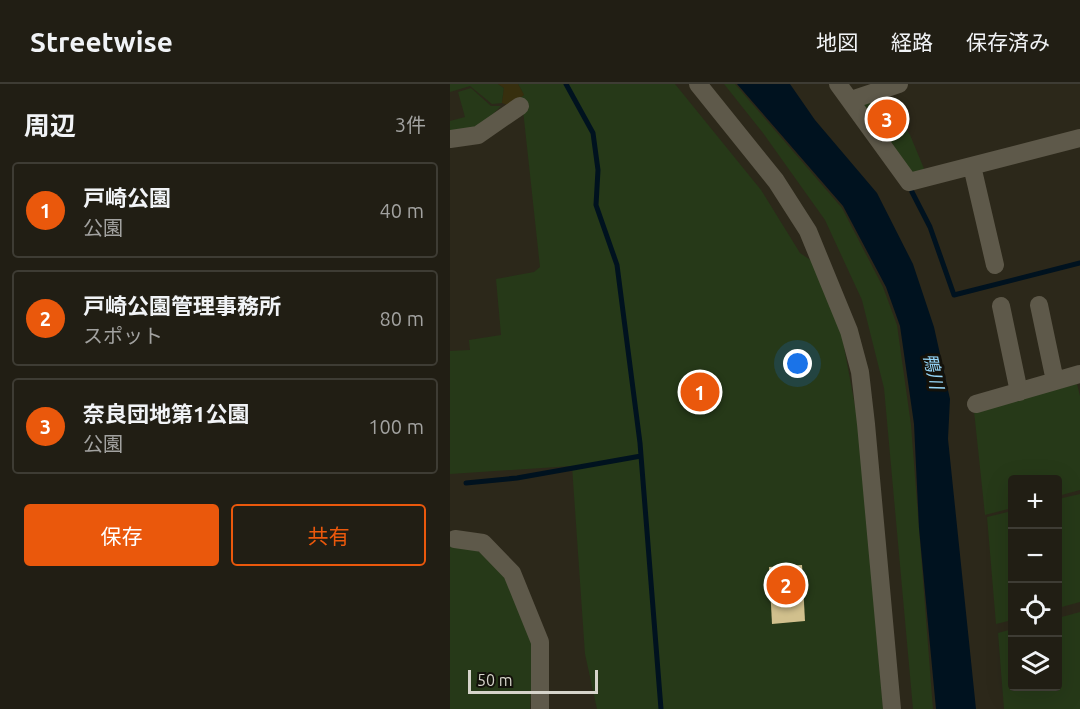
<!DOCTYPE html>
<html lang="ja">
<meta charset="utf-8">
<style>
body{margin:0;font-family:Ubuntu,"Noto Sans JP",sans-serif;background:#2d2b22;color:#f1f3f6}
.controls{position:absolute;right:18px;bottom:18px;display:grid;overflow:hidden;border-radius:6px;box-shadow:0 6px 24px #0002}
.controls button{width:54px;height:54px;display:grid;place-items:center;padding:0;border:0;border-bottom:2px solid #3e3c34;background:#211e14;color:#f1f3f6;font:30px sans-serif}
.scale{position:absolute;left:18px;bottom:15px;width:130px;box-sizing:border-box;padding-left:6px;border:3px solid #d6d4cb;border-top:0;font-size:16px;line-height:21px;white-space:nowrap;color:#d6d4cb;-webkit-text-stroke:4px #13110a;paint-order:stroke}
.you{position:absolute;left:348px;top:280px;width:21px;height:21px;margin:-15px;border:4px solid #fff;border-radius:50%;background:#1a73e8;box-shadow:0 0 0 9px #1a73e833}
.badge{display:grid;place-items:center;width:39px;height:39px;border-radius:50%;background:#ea580c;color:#fff;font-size:20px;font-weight:700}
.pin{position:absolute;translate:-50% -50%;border:3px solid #fff;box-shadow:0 2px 6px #0006}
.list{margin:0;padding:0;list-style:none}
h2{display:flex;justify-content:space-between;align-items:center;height:78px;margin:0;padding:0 24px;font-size:26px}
h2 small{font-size:20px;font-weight:400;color:#a2a2a0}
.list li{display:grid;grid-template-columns:39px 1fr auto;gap:18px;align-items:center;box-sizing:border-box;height:96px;margin:0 12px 12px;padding:0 12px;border:2px solid #3e3c34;border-radius:6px}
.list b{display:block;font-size:22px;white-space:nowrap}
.list p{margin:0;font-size:20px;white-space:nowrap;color:#a2a2a0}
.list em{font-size:20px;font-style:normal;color:#a2a2a0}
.actions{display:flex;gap:12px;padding:18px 24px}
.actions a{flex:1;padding:14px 0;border:2px solid #ea580c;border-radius:6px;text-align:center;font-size:21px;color:#ea580c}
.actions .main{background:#ea580c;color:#fff}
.icon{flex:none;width:33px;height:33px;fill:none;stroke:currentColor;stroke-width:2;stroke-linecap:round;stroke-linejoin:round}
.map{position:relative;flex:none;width:630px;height:625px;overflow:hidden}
header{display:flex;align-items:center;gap:36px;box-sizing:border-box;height:84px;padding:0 30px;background:#211e14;border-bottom:2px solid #3e3c34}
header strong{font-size:28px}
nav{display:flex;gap:33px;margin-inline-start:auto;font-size:21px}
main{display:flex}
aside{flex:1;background:#211e14}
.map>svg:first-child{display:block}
</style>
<header>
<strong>Streetwise</strong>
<nav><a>地図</a><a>経路</a><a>保存済み</a></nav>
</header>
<main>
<aside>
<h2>周辺<small>3件</small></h2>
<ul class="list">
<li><span class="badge">1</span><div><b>戸崎公園</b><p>公園</p></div><em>40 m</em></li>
<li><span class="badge">2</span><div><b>戸崎公園管理事務所</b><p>スポット</p></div><em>80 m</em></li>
<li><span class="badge">3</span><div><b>奈良団地第1公園</b><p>公園</p></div><em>100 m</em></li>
</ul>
<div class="actions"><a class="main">保存</a><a>共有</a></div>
</aside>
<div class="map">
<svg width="630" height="625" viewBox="0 0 630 625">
<rect width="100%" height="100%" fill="#2c281a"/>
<path fill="#263918" d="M 0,0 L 48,0 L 54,4 L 52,19 L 42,20 L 20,2 L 0,8 Z
M 68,0 L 225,0 L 311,106 L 350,169 L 362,177 L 391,247 L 409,343 L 433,625 L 147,625 L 135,570 L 122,382 L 0,390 L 0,267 L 20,266 L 19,256 L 51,251 L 46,195 L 84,188 L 90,183 L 73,26 L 68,15 L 74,11 Z
M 274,0 L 285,0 L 392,124 L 433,203 L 447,241 L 461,341 L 483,625 L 463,625 L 434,304 L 412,216 L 375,136 L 313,49 Z
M 21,4 L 41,22 L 51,22 L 31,42 L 0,50 L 0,37 L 15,33 L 8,8 Z
M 436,8 L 460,51 L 475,87 L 465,90 L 458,87 L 411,18 Z
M 627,300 L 630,312 L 630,406 L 608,412 L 608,396 L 562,396 L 562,424 L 535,431 L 524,327 Z
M 630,410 L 630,518 L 608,524 L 608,415 Z
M 562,427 L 562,536 L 546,540 L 537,433 Z
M 0,461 L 26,465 L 54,491 L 84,557 L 80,625 L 0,625 Z
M 630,528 L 630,625 L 554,625 L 548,549 L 562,545 L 562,602 L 608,602 L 608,534 Z"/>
<path fill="#372f0e" d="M 48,0 L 68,0 L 74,11 L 60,22 L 52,19 L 54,4 Z"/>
<path fill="#00121f" d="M 287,0 L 340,0 L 365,36 L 427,109 L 463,180 L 484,243 L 500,315 L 498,355 L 526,625 L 486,625 L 469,444 L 464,340 L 450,242 L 436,203 L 393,122 Z"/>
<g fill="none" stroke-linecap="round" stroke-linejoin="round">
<path stroke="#00121f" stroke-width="5" d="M 116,0 L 143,49 L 148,86 L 146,121 L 167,181 L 190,359 L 211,625
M 462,108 L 480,143 L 504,211 L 630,179
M 16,399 L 67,394 L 191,372"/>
</g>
<path fill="#d1c08d" d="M 352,481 L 355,537 L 322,540 L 319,483 Z"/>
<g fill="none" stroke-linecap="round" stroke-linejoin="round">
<path stroke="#5e594a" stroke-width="18" d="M 248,0 L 326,97 L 358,147 L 399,247 L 410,288 L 416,340 L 442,625
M 388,0 L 459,98 L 630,54
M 401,16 L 449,0
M 0,55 L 28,51 L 70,22
M 522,82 L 545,181
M 589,221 L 605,297
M 551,222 L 569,308
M 526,320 L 630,290
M 5,455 L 33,459 L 62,489 L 90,558 L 90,625"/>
</g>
<g text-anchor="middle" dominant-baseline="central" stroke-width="6" stroke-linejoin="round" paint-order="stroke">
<g font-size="18" font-style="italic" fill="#95d5f7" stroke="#13110a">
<text transform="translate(484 287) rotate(78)">鴨川</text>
</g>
</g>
</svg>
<div class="controls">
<button>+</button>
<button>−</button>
<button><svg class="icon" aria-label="locate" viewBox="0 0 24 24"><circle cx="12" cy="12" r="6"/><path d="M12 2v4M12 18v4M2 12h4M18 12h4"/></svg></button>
<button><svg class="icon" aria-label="layers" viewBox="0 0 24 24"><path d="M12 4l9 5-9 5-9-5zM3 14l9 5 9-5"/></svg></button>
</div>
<div class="scale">50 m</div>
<div class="you"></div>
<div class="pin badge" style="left:250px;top:308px">1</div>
<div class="pin badge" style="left:336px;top:501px">2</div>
<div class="pin badge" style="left:437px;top:35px">3</div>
</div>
</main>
